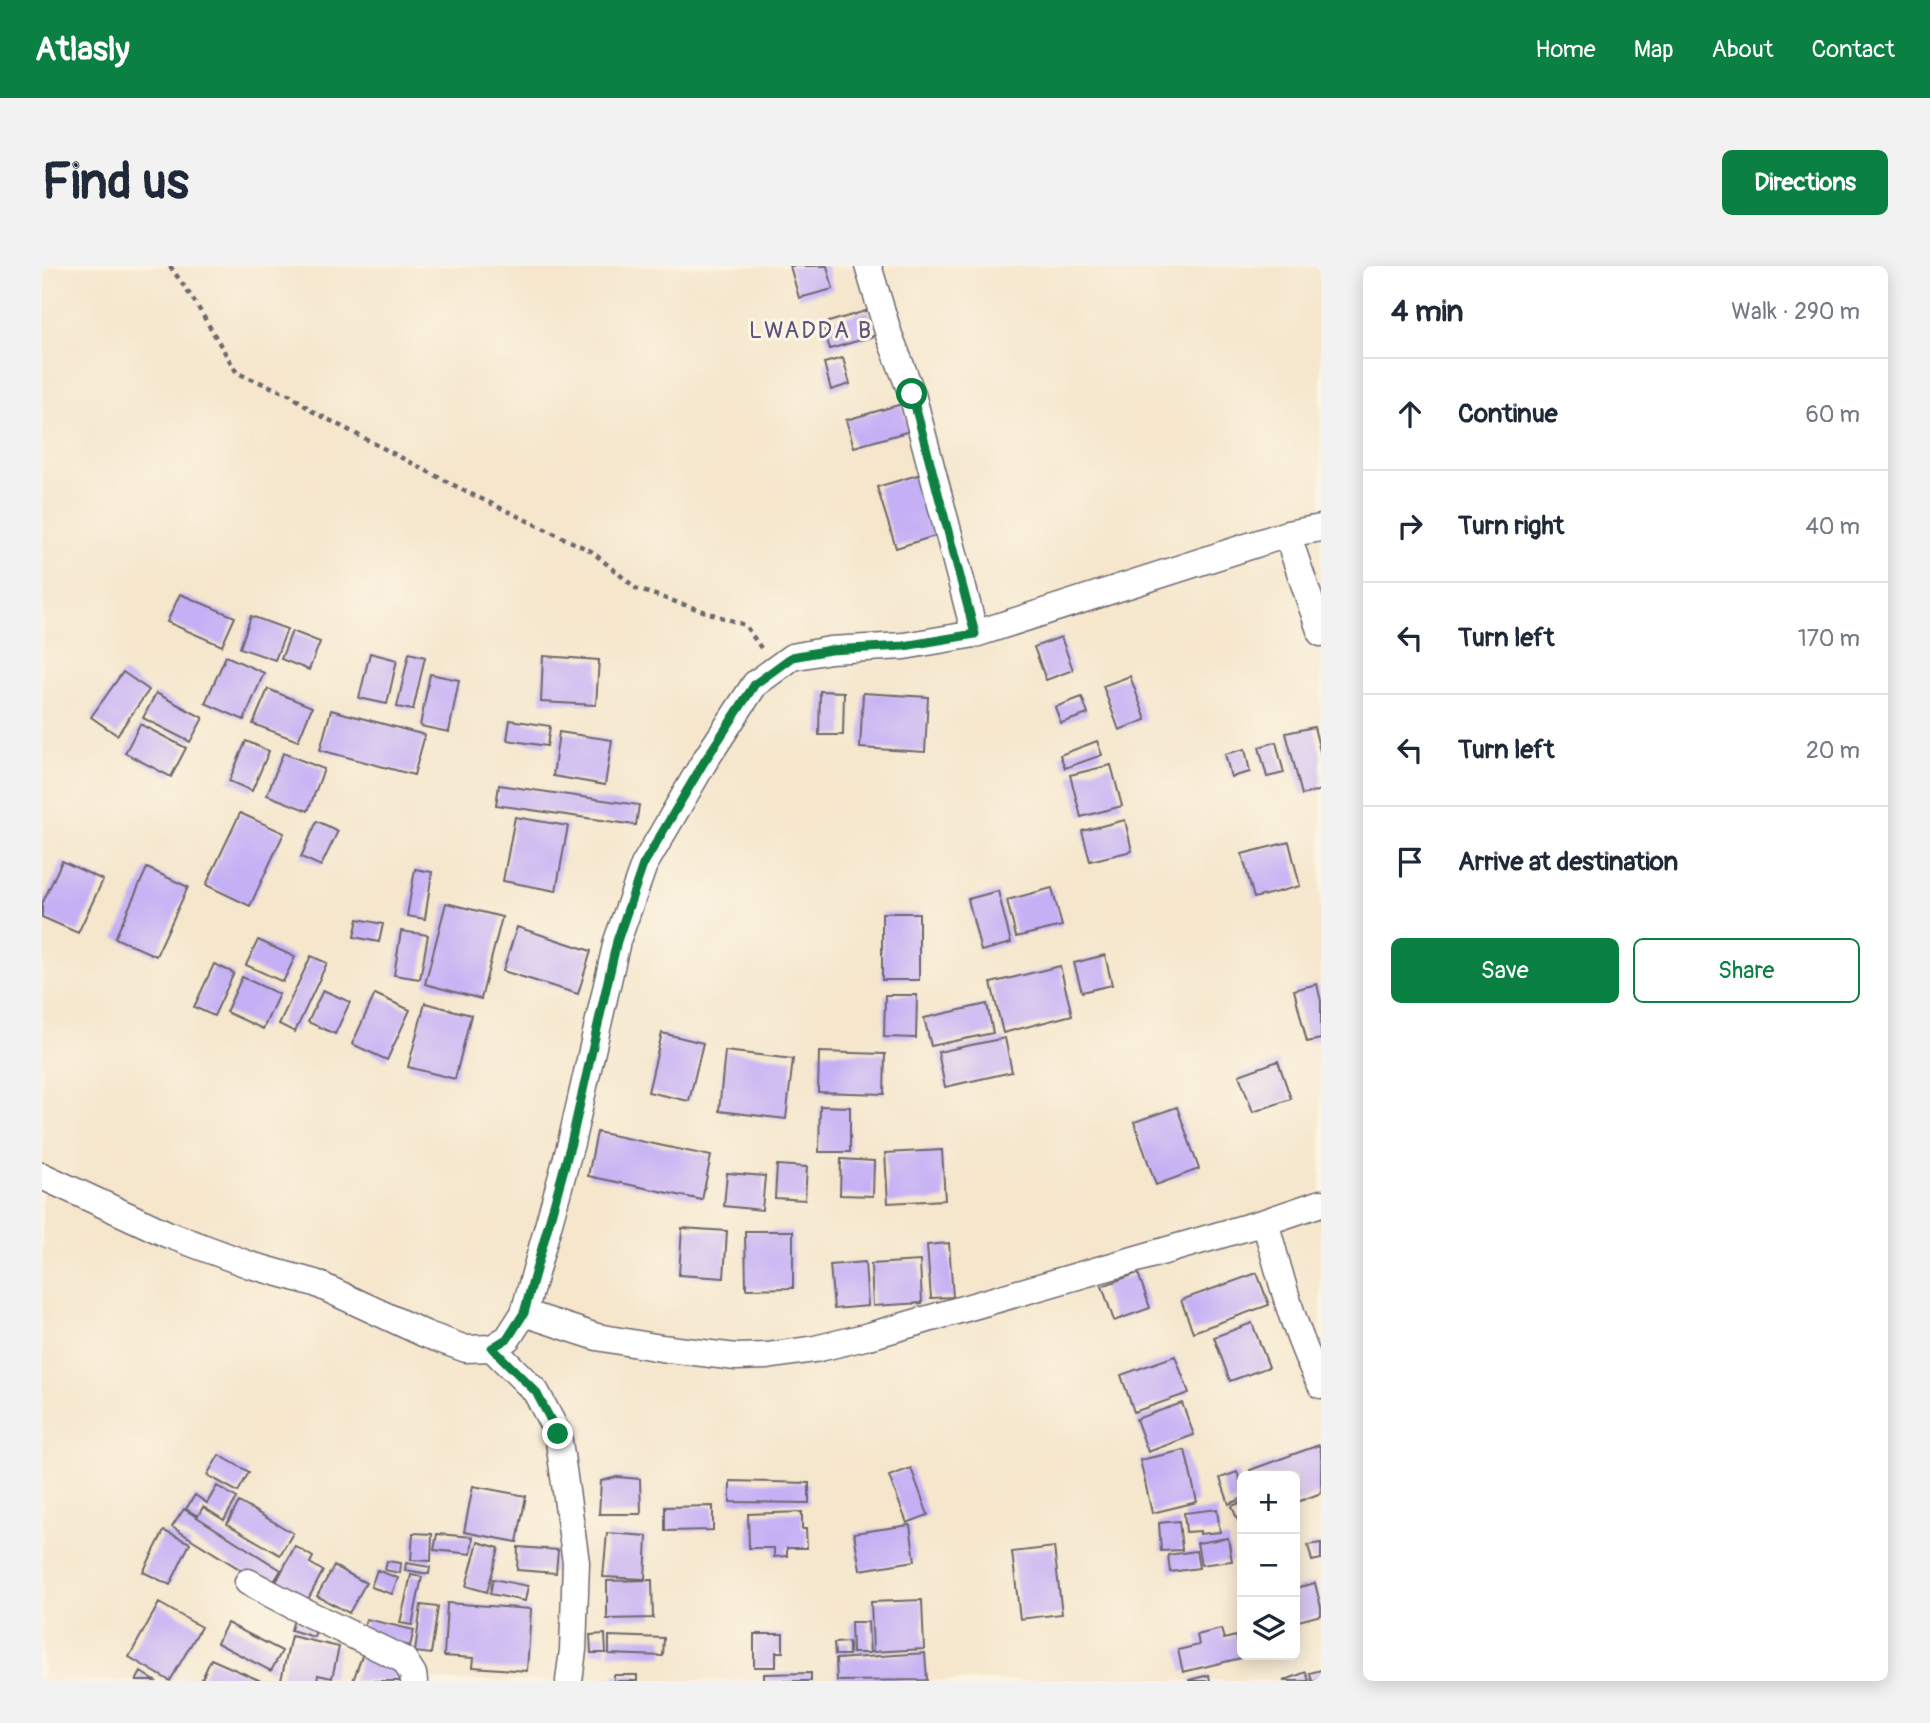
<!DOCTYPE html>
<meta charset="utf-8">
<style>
body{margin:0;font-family:Pangolin,sans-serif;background:#f2f2f3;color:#1f2937}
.controls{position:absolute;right:21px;bottom:21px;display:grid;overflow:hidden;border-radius:10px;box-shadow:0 4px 18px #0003}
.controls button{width:63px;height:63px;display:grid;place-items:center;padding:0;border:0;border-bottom:2px solid #e0e1e3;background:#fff;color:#1f2937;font:35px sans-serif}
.stop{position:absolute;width:21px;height:21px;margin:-16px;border:5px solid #0b8043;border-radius:50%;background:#fff}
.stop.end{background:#0b8043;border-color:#fff;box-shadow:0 2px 7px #0008}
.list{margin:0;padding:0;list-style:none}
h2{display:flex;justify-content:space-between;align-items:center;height:91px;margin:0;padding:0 28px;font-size:30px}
h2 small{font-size:23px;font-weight:400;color:#747a83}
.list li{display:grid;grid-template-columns:46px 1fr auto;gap:21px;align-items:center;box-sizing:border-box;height:112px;padding:0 28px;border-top:2px solid #e0e1e3}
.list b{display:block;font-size:26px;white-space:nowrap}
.list em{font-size:23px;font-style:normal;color:#747a83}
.actions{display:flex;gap:14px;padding:21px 28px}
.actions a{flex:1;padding:16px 0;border:2px solid #0b8043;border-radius:10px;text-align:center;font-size:24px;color:#0b8043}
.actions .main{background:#0b8043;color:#fff}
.icon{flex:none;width:38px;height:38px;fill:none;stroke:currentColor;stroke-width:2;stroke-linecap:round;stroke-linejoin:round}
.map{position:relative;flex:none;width:1279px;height:1415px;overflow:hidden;border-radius:10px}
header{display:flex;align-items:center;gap:42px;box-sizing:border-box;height:98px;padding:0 35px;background:#0b8043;color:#fff}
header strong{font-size:33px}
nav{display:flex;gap:38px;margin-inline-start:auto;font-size:24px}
.intro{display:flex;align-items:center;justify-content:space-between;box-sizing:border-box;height:168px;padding:0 42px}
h1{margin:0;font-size:49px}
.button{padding:18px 32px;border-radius:10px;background:#0b8043;color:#fff;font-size:24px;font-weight:700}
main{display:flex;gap:42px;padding:0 42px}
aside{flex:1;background:#fff;border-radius:10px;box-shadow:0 4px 18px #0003}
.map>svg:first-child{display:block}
</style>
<header>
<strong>Atlasly</strong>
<nav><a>Home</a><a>Map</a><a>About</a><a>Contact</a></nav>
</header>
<div class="intro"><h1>Find us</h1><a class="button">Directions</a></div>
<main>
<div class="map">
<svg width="1279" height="1415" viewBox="0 0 1279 1415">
<rect width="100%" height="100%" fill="#fcf5e5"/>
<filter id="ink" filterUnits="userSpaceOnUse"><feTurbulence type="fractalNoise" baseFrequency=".0143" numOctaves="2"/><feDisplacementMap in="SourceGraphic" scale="14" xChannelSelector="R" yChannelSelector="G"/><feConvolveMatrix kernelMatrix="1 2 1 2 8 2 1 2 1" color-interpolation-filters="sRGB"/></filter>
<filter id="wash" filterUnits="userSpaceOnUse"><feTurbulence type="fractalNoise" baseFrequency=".00686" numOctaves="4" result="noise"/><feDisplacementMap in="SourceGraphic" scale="28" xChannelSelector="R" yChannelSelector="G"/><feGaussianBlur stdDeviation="1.57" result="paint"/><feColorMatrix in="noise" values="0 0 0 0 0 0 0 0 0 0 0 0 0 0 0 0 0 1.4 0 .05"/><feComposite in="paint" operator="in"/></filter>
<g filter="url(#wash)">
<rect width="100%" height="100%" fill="#f5e6cc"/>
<g id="blocks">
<path fill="#c6b0f5" d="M 748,0 L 785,0 L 791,23 L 757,32 Z
M 827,44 L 835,69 L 788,83 L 780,58 Z
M 801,92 L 808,118 L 789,124 L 782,97 Z
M 860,138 L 868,165 L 812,181 L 804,154 Z
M 879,208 L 899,268 L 854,282 L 835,221 Z
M 138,328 L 193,351 L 180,380 L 125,356 Z
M 209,350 L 245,363 L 233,394 L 198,382 Z
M 250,365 L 278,376 L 267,404 L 239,393 Z
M 1019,371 L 1031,404 L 1004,414 L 992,381 Z
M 328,387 L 355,394 L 345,438 L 317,432 Z
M 367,387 L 383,391 L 371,444 L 355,441 Z
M 184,390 L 222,407 L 202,454 L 163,437 Z
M 501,390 L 557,394 L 554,439 L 499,436 Z
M 81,406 L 107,424 L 75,469 L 49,451 Z
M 388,408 L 417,414 L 407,466 L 378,460 Z
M 1088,410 L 1104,454 L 1077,464 L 1061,420 Z
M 226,423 L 270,441 L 256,475 L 211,458 Z
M 778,425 L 802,426 L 801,469 L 777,469 Z
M 114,427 L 161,452 L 148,476 L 101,452 Z
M 821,427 L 886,431 L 883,486 L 818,482 Z
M 1040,431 L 1046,448 L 1019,457 L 1013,441 Z
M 289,444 L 383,469 L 372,509 L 278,484 Z
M 468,454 L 508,460 L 505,480 L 465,474 Z
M 98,458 L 144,482 L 129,511 L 83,487 Z
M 1272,461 L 1279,489 L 1279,524 L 1260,529 L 1244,467 Z
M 517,466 L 570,474 L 563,519 L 511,510 Z
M 204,475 L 227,485 L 210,525 L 187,515 Z
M 1055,475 L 1060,489 L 1023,502 L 1018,489 Z
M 1234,476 L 1242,507 L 1225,511 L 1217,481 Z
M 1203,483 L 1208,506 L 1189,511 L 1183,488 Z
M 241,487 L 282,503 L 266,545 L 225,529 Z
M 1069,499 L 1080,540 L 1039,551 L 1028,509 Z
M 457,519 L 597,539 L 594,559 L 454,539 Z
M 198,547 L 242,567 L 208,640 L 164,619 Z
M 473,551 L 526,560 L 514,625 L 461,615 Z
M 1083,554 L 1090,585 L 1048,595 L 1040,565 Z
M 275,555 L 296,565 L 279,600 L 259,591 Z
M 1247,576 L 1258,620 L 1212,632 L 1200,588 Z
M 20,595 L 61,614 L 36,667 L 0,651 L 0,638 Z
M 105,602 L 146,621 L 114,690 L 73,672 Z
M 373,603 L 390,606 L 383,653 L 365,650 Z
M 1010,622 L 1020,660 L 974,671 L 965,634 Z
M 956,625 L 969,677 L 939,685 L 926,633 Z
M 404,637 L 460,651 L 439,733 L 383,718 Z
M 840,647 L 877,647 L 877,714 L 840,714 Z
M 316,653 L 341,658 L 337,676 L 312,671 Z
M 475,661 L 549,685 L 536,728 L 461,705 Z
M 359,665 L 386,669 L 378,713 L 352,709 Z
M 216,674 L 253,691 L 241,716 L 204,699 Z
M 1063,689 L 1070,719 L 1040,726 L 1032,697 Z
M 269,690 L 285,697 L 253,766 L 237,758 Z
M 172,698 L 192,707 L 172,750 L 152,741 Z
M 1018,700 L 1030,749 L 961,767 L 949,717 Z
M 200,711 L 237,728 L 221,763 L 184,746 Z
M 1275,718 L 1279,735 L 1279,773 L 1265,776 L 1252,724 Z
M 281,724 L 308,736 L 293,768 L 266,756 Z
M 333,728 L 368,744 L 345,794 L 310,778 Z
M 843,729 L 875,729 L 874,772 L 842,771 Z
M 383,737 L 429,749 L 413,813 L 366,801 Z
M 945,738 L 951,767 L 889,780 L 882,752 Z
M 620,767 L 661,777 L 647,835 L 606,826 Z
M 963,772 L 970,806 L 903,821 L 896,786 Z
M 683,785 L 751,793 L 744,853 L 677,845 Z
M 777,786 L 843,788 L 842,828 L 776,826 Z
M 1236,795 L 1249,833 L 1211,846 L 1197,809 Z
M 778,840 L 808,841 L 808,886 L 777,886 Z
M 1135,841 L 1157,903 L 1114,919 L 1092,856 Z
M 555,866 L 669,890 L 660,934 L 546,910 Z
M 900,884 L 903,934 L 846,937 L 843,887 Z
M 799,893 L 832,895 L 831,930 L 798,929 Z
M 735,899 L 765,901 L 763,934 L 733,932 Z
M 685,907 L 723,910 L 720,944 L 682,940 Z
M 640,962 L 685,965 L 682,1012 L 637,1009 Z
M 703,965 L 751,965 L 751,1022 L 704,1023 Z
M 907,977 L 911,1031 L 889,1032 L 885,979 Z
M 878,995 L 880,1037 L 831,1040 L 829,998 Z
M 823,996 L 826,1040 L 792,1043 L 788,999 Z
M 1096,1007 L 1108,1042 L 1072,1055 L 1060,1020 Z
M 1215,1007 L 1227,1039 L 1151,1066 L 1139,1034 Z
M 1210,1057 L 1227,1101 L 1188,1115 L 1172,1071 Z
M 1133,1090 L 1147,1127 L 1092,1146 L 1079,1109 Z
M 1140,1137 L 1152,1169 L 1106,1186 L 1094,1153 Z
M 1277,1179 L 1279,1186 L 1279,1227 L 1253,1237 L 1253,1210 L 1211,1210 L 1208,1204 Z
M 1143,1184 L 1155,1236 L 1110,1247 L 1098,1194 Z
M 177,1189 L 207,1206 L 196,1226 L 165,1209 Z
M 869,1202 L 886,1249 L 865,1257 L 847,1210 Z
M 1195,1206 L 1200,1220 L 1200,1233 L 1187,1238 L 1178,1212 Z
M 575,1211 L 598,1213 L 599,1248 L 557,1248 L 559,1215 Z
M 688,1215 L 767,1217 L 767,1237 L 688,1236 Z
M 175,1220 L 195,1232 L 182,1254 L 161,1241 L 156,1250 L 144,1243 L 153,1229 L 165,1237 Z
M 431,1220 L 484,1230 L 475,1276 L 422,1266 Z
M 197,1236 L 251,1267 L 238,1289 L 185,1258 Z
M 1200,1236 L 1200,1253 L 1196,1255 L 1190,1240 Z
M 671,1240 L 671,1264 L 623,1265 L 623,1241 Z
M 142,1243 L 239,1304 L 228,1322 L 130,1261 Z
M 1175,1243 L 1178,1266 L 1158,1268 L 1158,1265 L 1144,1266 L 1142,1247 Z
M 760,1246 L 760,1263 L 764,1263 L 765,1282 L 745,1282 L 745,1290 L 732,1291 L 732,1282 L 707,1282 L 706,1248 Z
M 1137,1255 L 1140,1284 L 1119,1285 L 1117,1257 Z
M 868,1259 L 873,1295 L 818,1304 L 812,1267 Z
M 122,1265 L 148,1277 L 128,1319 L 101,1306 Z
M 371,1267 L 390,1268 L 389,1295 L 369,1294 Z
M 565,1267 L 605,1270 L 603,1313 L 561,1311 Z
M 395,1268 L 431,1271 L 429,1288 L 392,1284 Z
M 1186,1272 L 1190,1295 L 1159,1299 L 1155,1277 Z
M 436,1276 L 457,1282 L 445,1326 L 424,1320 Z
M 1279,1277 L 1279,1293 L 1270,1295 L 1266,1279 Z
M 253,1280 L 271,1291 L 268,1297 L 281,1305 L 263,1339 L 231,1322 Z
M 476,1281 L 516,1284 L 514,1307 L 475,1304 Z
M 1012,1281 L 1020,1348 L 978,1353 L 970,1286 Z
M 1154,1285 L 1157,1302 L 1128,1306 L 1126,1289 Z
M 345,1295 L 359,1297 L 358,1307 L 343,1304 Z
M 364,1297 L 388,1301 L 387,1308 L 363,1304 Z
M 292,1300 L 324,1317 L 307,1347 L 275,1330 Z
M 335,1304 L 356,1312 L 350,1328 L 329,1321 Z
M 369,1309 L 380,1311 L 370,1359 L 358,1357 Z
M 451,1313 L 486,1320 L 483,1335 L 448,1328 Z
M 610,1314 L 611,1352 L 565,1353 L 565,1315 Z
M 1273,1317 L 1279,1341 L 1279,1349 L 1253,1356 L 1253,1322 Z
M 880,1334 L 882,1383 L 831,1386 L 829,1336 Z
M 117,1337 L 159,1361 L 128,1415 L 87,1391 Z
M 405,1337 L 489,1343 L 485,1405 L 431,1401 L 432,1392 L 402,1390 Z
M 379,1339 L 396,1341 L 389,1388 L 373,1386 Z
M 253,1350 L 276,1357 L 272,1371 L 249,1364 Z
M 324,1353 L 372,1364 L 368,1380 L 320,1368 Z
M 809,1356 L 826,1356 L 828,1387 L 810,1387 Z
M 185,1357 L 240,1385 L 229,1405 L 175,1377 Z
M 1179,1363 L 1182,1373 L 1194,1370 L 1199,1392 L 1141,1406 L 1136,1384 L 1157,1379 L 1155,1369 Z
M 563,1368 L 564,1387 L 549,1387 L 548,1369 Z
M 712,1368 L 741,1368 L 741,1386 L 734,1386 L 734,1401 L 712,1401 Z
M 249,1370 L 297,1381 L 290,1412 L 276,1409 L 275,1415 L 239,1414 Z
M 567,1370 L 622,1372 L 621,1390 L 567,1388 Z
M 807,1376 L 807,1389 L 793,1389 L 792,1377 Z
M 322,1384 L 363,1398 L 357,1415 L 311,1415 Z
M 883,1387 L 885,1414 L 795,1415 L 794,1393 Z
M 169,1393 L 219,1415 L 159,1415 Z
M 1279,1404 L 1279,1415 L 1270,1415 L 1268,1407 Z
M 99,1406 L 113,1415 L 94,1415 Z
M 1264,1406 L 1267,1415 L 1241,1415 Z
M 769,1407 L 769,1415 L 722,1415 L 722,1408 Z
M 572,1409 L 595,1409 L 595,1415 L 572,1415 Z
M 1167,1409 L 1168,1415 L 1147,1415 L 1147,1414 Z"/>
</g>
</g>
<g filter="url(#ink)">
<use href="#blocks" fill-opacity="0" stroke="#6c676e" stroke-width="2"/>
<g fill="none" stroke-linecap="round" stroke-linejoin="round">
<g stroke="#6c676e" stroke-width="29">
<path id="minor" d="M 826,0 L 847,69 L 870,128 L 933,368
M 1245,268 L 1279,367
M 0,910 L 125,968 L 208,999 L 273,1017 L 383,1068 L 424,1083 L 450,1082 L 466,1072 L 482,1047 L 529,877 L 575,675 L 602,599 L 662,496 L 713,418 L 750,391 L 788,384 L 862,380 L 933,368 L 1245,268 L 1279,262
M 1223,956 C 1239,1011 1252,1068 1279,1119
M 482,1047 L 555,1071 L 619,1082 L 694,1091 L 725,1090 L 773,1083 L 827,1070 L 1223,956 L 1279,937
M 450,1082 L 494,1126 L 516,1168 L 534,1296 L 531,1384 L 527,1415
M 206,1316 L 265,1347 L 362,1394 L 371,1408 L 372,1415"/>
</g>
<path stroke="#6c676e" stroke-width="4.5" stroke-dasharray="5 5" stroke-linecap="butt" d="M 128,0 L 153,36 L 195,107 L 249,129 L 270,145 L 427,227 L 549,285 L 595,323 L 703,359 L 719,382"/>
<use href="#minor" stroke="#fff" stroke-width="26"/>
</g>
</g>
<g fill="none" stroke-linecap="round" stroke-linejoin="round" filter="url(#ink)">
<path stroke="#0b8043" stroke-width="9" d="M 516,1168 L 494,1126 L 450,1082 L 466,1072 L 482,1047 L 529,877 L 575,675 L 601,599 L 662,496 L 713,418 L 750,391 L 788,384 L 862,380 L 933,368 L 870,128"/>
</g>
<g text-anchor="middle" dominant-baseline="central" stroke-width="6" stroke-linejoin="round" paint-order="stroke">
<g font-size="23" letter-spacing="2" fill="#5b547c" stroke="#fcf5e5">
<text x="769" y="64">LWADDA B</text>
</g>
</g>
</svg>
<div class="controls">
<button>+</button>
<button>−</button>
<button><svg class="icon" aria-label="layers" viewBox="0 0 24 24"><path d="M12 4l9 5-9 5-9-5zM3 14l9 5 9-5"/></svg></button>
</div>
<div class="stop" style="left:870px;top:128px"></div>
<div class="stop end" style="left:516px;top:1168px"></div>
</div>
<aside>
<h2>4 min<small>Walk · 290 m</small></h2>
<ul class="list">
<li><svg class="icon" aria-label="ahead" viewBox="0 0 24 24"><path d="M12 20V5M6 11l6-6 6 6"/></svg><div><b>Continue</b></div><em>60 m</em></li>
<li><svg class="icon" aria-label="right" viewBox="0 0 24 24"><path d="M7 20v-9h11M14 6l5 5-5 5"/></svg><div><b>Turn right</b></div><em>40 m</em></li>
<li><svg class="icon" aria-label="left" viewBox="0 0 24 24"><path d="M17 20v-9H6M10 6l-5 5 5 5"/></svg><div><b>Turn left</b></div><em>170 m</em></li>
<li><svg class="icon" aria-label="left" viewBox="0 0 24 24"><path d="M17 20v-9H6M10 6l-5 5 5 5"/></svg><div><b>Turn left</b></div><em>20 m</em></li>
<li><svg class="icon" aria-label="arrive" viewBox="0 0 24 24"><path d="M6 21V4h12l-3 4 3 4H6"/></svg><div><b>Arrive at destination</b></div></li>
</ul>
<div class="actions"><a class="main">Save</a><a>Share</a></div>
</aside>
</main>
